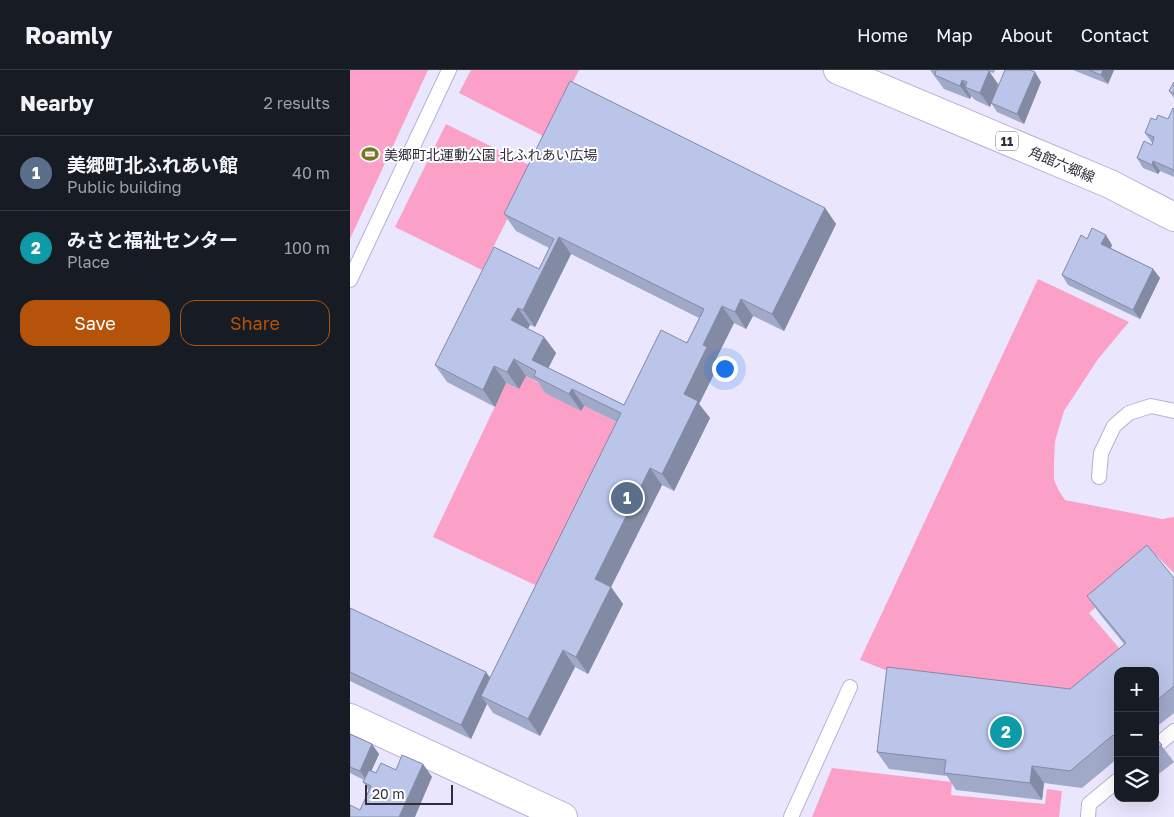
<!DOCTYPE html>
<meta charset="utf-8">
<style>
body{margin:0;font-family:"Golos Text","Noto Sans JP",sans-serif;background:#242831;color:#f1f3f6}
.controls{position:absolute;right:15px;bottom:15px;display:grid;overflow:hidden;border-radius:10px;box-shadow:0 5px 20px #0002}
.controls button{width:45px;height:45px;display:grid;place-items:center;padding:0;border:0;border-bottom:1px solid #363941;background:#171b24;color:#f1f3f6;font:25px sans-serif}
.scale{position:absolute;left:15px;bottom:12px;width:88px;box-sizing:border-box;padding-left:5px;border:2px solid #302e3c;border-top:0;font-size:14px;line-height:18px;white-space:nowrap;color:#302e3c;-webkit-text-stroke:4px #fff;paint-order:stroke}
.you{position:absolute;left:374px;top:298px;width:18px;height:18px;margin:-12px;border:4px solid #fff;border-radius:50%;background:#1a73e8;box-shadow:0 0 0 8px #1a73e833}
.badge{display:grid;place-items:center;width:32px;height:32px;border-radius:50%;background:#b45309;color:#fff;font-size:16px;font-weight:700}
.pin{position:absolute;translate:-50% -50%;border:2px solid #fff;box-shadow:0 1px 5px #0006}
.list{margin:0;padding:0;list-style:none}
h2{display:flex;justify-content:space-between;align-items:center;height:65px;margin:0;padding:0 20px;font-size:21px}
h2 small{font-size:16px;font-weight:400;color:#9ea1a6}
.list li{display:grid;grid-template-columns:32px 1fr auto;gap:15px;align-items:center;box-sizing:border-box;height:75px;padding:0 20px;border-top:1px solid #363941}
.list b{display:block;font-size:19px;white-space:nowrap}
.list p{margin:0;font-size:16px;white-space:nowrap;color:#9ea1a6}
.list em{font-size:16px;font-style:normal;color:#9ea1a6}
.actions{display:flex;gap:10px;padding:15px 20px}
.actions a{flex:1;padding:11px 0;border:1px solid #b45309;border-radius:15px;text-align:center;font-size:18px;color:#b45309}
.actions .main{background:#b45309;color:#fff}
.icon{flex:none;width:28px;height:28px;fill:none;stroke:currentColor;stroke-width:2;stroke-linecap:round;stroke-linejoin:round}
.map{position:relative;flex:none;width:824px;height:747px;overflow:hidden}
header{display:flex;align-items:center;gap:30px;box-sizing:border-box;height:70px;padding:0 25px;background:#171b24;border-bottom:1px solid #363941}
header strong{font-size:24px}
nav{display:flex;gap:28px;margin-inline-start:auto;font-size:18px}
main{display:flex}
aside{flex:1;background:#171b24}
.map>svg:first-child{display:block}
</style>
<header>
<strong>Roamly</strong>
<nav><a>Home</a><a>Map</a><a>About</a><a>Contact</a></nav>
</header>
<main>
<aside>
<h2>Nearby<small>2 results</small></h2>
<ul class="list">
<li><span class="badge" style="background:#5c6f8a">1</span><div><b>美郷町北ふれあい館</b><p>Public building</p></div><em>40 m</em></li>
<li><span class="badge" style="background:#0f9aa8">2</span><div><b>みさと福祉センター</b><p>Place</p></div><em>100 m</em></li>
</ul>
<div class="actions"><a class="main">Save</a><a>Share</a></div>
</aside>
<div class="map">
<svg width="824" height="747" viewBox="0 0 824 747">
<rect width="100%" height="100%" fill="#e9e6fd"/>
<path fill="#fba1c8" d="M 0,0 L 78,0 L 0,169 Z
M 121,0 L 229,0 L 195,67 L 109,23 Z
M 96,54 L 183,97 L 132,200 L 45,157 Z
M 688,209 L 779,252 L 748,289 L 714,341 L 705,371 L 704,393 L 704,410 L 709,421 L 715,430 L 812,449 L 824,447 L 824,503 L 807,486 L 739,543 L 776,586 L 731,627 L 551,606 L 510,590 Z
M 176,306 L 198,318 L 231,341 L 234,336 L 283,360 L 202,523 L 83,467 L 156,313 L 169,319 Z
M 482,698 L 602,712 L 601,725 L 695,734 L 697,719 L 712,721 L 709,747 L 462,747 Z"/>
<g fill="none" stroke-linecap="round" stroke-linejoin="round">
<g stroke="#b7b1d5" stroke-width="16">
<path id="service" d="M 0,210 L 99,0
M 749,407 L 751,383 L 764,356 L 779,343 L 801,336 L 824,341
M 805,677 L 824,661
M 441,747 L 500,617
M 738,747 L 739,734 L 768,710"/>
</g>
<g stroke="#b7b1d5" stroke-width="30">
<path id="tertiary" d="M 0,648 L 213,747"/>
</g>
<g stroke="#b7b1d5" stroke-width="30">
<path id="primary" d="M 488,0 L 760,114 L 824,147"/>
</g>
<use href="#service" stroke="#fff" stroke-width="14"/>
<use href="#tertiary" stroke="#fff" stroke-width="28"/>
<use href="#primary" stroke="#fff" stroke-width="28"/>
</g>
<path fill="#a1a9c9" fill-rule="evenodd" d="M 580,0 L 645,0 L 644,3 L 639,2 L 648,14 L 691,12 L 674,54 L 647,42 L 641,33 L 640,37 L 625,30 L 621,26 L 620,29 L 594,19 Z
M 723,0 L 764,0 L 758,14 Z
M 824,12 L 824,28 L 819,21 Z
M 824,39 L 824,107 L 810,101 L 808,104 L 793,98 L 787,88 L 802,75 L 802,73 L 795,63 L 806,50 L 818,49 Z
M 475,138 L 486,154 L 434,261 L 403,246 L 396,259 L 384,253 L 366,289 L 369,294 L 349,334 L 360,348 L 324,421 L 312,415 L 261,517 L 273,534 L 238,604 L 225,597 L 190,666 L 143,643 L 137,634 L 121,669 L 0,611 L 0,538 L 140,608 L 267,352 L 234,336 L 231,341 L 195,323 L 188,312 L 176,306 L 169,319 L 156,313 L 145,337 L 97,312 L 85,295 L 189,199 L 199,178 L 166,161 L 154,144 ZM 221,184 L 349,248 L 337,273 L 274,335 L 198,298 L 206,283 L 194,267 L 178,259 L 180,255 L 185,257 Z
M 762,175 L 761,178 L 803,199 L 810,208 L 790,249 L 718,215 L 712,205 Z
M 824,508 L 824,643 L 805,658 L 805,601 L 768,601 L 768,688 L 732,718 L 694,713 L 692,730 L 606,720 L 597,706 L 539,699 L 527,682 L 720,619 L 774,574 L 749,543 L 737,526 Z
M 0,664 L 29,684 L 21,701 L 26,703 L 46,700 L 73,694 L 82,707 L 10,740 L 19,721 L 13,712 L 14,710 L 0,703 Z
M 805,667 L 824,692 L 805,707 Z"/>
<path fill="#838aa4" d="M 753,0 L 764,0 L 758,14 L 751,5 Z
M 639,1 L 648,14 L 640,37 L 630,23 Z
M 685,2 L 691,12 L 674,54 L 667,44 Z
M 612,10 L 618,18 L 615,17 L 621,26 L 620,29 L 610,16 Z
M 803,91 L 810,101 L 808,104 L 802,95 Z
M 475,138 L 486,154 L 434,261 L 422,244 Z
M 756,165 L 762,175 L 758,184 L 751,174 Z
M 209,167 L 221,184 L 185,257 L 173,240 Z
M 803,199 L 810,208 L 790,249 L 783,240 Z
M 391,229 L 403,246 L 396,259 L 385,242 Z
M 372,236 L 384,253 L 366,289 L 369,294 L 349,334 L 360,348 L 324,421 L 312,404 L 334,324 L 353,275 Z
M 168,238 L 180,255 L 173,267 L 161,250 Z
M 194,267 L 206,283 L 194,307 L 182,290 Z
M 164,289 L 176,306 L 169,319 L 157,302 Z
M 144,296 L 156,313 L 145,337 L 133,320 Z
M 222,319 L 234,336 L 231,341 L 219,324 Z
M 300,398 L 312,415 L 261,517 L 273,534 L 238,604 L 226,587 L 245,509 Z
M 213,580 L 225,597 L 190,666 L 178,649 Z
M 136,602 L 146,616 L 131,626 L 137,634 L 121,669 L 111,655 Z
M 22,674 L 29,684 L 17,711 L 10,701 Z
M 73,694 L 82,707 L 65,747 L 49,747 Z
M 682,696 L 694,713 L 692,730 L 680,713 Z"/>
<path fill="#bbc5ea" stroke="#838aa4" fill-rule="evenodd" d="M 586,0 L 637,0 L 639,1 L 630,23 L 615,17 L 617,12 L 612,10 L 610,16 L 585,5 Z
M 655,0 L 680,0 L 685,2 L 667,44 L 641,33 Z
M 739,0 L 753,0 L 751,5 Z
M 220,11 L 475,138 L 422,244 L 391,229 L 385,242 L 372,236 L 353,275 L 357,277 L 334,324 L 348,331 L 312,404 L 300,398 L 245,509 L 261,517 L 226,587 L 213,580 L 178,649 L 131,626 L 271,343 L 222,319 L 219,324 L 184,306 L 186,301 L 164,289 L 157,302 L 144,296 L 133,320 L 85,295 L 144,177 L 189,199 L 204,169 L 154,144 ZM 209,167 L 354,239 L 337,273 L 311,260 L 274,335 L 182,290 L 194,267 L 161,250 L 168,238 L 173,240 Z
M 824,12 L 824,24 L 819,21 Z
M 823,38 L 824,39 L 824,100 L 803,91 L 802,95 L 787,88 L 794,71 L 802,75 L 804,67 L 795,63 L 801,48 L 806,50 L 808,45 L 818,49 Z
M 742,158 L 756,165 L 751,174 L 803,199 L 783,240 L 712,205 L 731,165 L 737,169 Z
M 797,475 L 824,508 L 824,616 L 805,632 L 805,601 L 768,601 L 768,671 L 763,665 L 720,701 L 682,696 L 680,713 L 594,703 L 596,690 L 527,682 L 537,597 L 720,619 L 776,573 L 737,526 Z
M 0,538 L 136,602 L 111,655 L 0,602 Z
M 0,664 L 22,674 L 10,701 L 0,697 Z
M 805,667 L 812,675 L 805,680 Z
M 52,685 L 73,694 L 49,747 L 0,747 L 0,735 L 10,740 L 21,716 L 13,712 L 19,700 L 26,703 L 31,693 L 46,700 Z"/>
<defs>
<g id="stadium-bare" transform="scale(1.35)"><path d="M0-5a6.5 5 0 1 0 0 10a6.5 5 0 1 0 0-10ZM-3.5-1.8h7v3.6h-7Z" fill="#737821" stroke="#fff" stroke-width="2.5" paint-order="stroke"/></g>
</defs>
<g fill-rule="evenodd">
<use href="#stadium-bare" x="20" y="84"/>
</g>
<g text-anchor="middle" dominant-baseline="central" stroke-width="4" stroke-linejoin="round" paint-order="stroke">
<rect fill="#fff" stroke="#6e6d76" stroke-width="1" x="646" y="61.5" width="22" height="19" rx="4"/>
<g font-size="12" font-weight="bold" fill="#302e3c">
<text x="657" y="71">11</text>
</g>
<g font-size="14" fill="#302e3c" stroke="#fff" text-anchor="start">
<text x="34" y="84">美郷町北運動公園 北ふれあい広場</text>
</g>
<g font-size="14" fill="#302e3c" stroke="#fff">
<text transform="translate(712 94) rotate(23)">角館六郷線</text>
</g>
</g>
</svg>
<div class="controls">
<button>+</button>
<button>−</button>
<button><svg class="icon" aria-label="layers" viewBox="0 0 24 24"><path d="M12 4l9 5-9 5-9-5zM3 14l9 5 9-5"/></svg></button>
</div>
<div class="scale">20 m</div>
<div class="you"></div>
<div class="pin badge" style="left:277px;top:428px;background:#5c6f8a">1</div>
<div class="pin badge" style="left:656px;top:662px;background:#0f9aa8">2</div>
</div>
</main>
